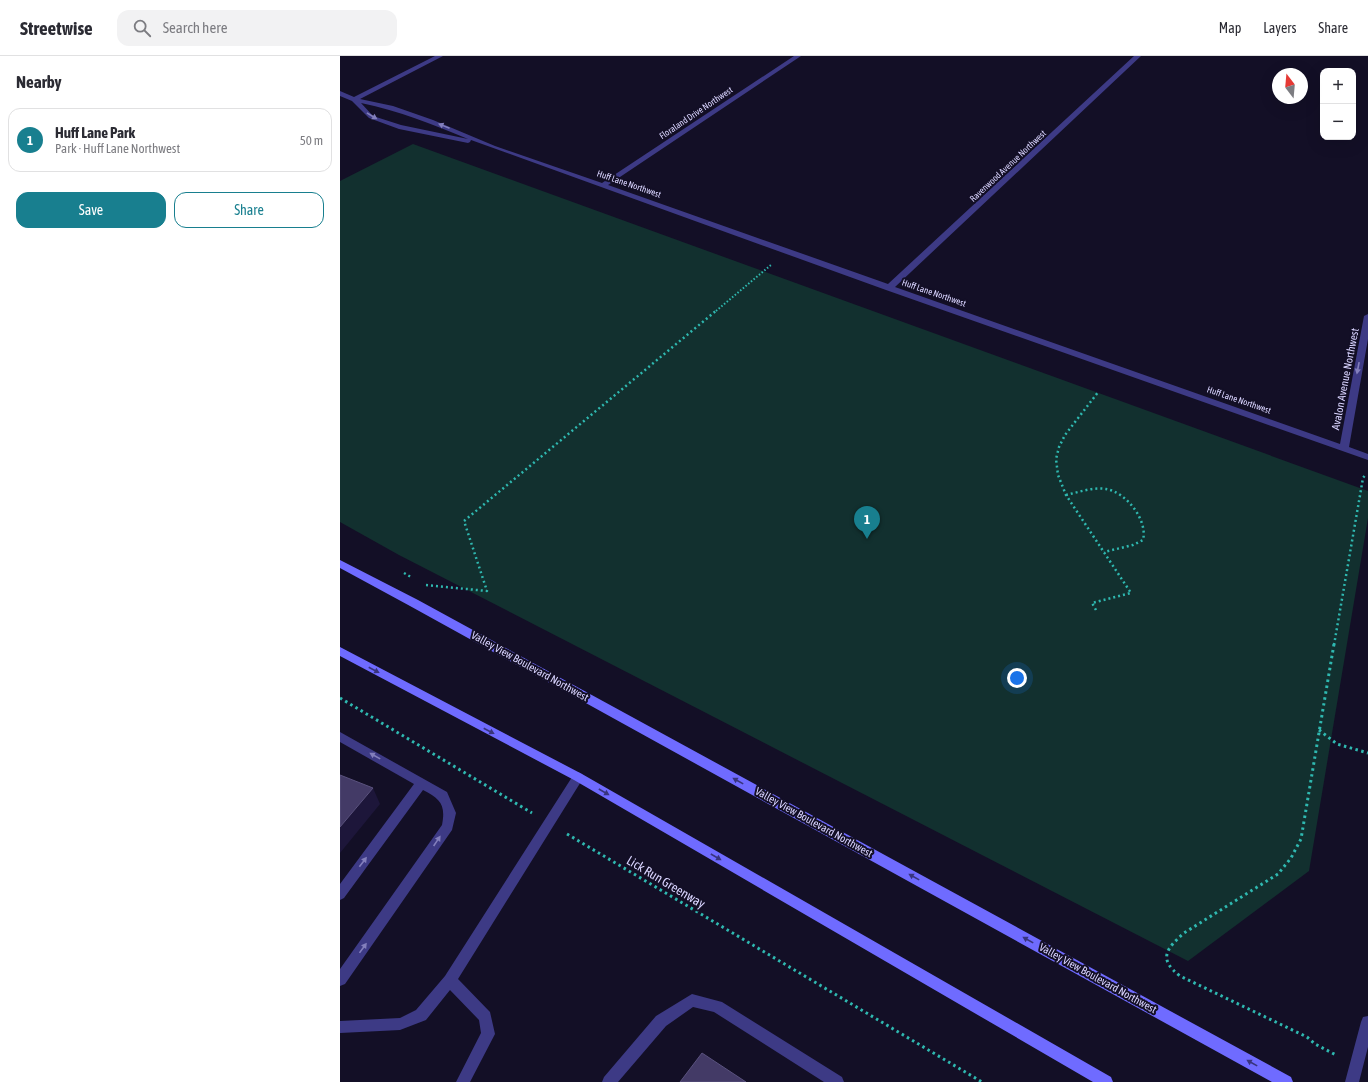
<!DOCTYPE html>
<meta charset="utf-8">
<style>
body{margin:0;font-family:"Asap Condensed",sans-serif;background:#f2f2f3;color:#2b2b33}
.controls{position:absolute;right:12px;top:12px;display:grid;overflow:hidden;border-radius:8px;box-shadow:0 4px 16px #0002}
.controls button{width:36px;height:36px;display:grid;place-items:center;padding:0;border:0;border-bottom:1px solid #e1e1e2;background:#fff;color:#2b2b33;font:20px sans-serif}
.compass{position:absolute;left:932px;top:12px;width:36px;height:36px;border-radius:50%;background:#fff;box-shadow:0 4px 16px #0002;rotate:344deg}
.you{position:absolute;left:677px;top:622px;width:14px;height:14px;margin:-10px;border:3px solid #fff;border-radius:50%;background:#1a73e8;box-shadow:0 0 0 6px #1a73e833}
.badge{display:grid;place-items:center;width:26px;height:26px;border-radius:50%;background:#187f8f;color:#fff;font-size:13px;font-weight:700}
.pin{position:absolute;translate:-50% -33px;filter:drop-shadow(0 1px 2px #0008)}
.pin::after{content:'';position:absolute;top:21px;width:14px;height:12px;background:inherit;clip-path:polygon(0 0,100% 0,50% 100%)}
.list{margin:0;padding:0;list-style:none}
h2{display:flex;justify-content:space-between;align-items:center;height:52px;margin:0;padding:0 16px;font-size:17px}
h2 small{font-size:13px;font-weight:400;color:#7c7c81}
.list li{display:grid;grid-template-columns:26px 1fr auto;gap:12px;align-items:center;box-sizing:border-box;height:64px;margin:0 8px 8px;padding:0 8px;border:1px solid #e1e1e2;border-radius:12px}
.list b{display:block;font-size:15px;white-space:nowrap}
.list p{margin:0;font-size:13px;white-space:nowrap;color:#7c7c81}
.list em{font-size:13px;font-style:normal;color:#7c7c81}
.actions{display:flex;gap:8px;padding:12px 16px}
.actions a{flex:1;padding:9px 0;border:1px solid #187f8f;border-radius:12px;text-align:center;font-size:14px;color:#187f8f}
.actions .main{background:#187f8f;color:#fff}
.icon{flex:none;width:22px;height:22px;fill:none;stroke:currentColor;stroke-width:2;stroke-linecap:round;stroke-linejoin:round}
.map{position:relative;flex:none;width:1028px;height:1026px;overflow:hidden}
header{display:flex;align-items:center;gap:24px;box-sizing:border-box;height:56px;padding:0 20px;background:#fff;border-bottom:1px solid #e1e1e2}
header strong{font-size:19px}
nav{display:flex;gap:22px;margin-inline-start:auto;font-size:14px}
.search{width:280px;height:36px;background:#f2f2f3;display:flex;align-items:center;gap:10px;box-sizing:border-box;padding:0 14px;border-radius:12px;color:#7c7c81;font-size:15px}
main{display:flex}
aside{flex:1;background:#fff}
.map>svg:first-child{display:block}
</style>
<header>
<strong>Streetwise</strong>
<div class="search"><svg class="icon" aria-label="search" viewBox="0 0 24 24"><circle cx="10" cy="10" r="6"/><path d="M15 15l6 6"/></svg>Search here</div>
<nav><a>Map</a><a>Layers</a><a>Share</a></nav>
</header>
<main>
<aside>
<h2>Nearby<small></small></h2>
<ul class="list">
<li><span class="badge">1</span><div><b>Huff Lane Park</b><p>Park · Huff Lane Northwest</p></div><em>50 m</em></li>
</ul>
<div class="actions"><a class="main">Save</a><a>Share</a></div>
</aside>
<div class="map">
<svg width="1028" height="1026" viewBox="0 0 1028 1026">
<rect width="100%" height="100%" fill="#130f26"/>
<path fill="#12302f" d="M 73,88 L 1028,435 L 1028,462 L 969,815 L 848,905 L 59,499 L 0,466 L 0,125 Z"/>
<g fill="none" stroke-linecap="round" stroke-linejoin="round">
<path stroke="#2fb8b0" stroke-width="2" stroke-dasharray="1.5 2" stroke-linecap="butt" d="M 376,255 L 431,209"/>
<path stroke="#2fb8b0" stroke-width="2.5" stroke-dasharray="2 3" stroke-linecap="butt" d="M 726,439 C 739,436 753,431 766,433 C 786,436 808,464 803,484 L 793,489 L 764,496
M 64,517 L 71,521
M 86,529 L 147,535 L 124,465 L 377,254
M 756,554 L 752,547 L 791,537 L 726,439 L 718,419 L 716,403 L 719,391 L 725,379 L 759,335
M 994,589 L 1023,422 L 1026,418"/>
<path stroke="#2fb8b0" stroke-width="3" stroke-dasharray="2.5 3.5" stroke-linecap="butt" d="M 994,588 L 961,783 L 951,802 L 938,818 L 844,877 C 826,893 818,903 840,920 L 967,981 L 975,988 L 996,999
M 0,642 L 192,757
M 979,674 L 997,688 L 1028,697
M 227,778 L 642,1026"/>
<path fill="#3d3a85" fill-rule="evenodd" d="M 0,676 L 107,736 L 116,757 L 112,774 L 5,928 L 0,930 L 0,913 L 102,769 C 106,748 100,743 83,734 L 4,842 L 0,844 L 0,828 L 74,728 L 0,686 Z
M 238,716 L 242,718 L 244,721 L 242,724 L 118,923 L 150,956 L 155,978 L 130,1026 L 116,1026 L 141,977 L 139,964 L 110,934 L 86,964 L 60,974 L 0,977 L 0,965 L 60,962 L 76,954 L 105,920 L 234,718 Z
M 352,938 L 382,946 L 502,1021 L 504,1026 L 484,1026 L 374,956 L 353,951 L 326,970 L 278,1026 L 262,1026 L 264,1021 L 316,960 Z
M 1028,960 L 1028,991 L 1019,1026 L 1005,1026 L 1021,966 L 1023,961 Z"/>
<path fill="#3d3a85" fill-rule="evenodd" d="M 95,0 L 103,0 L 20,43 L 53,50 L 93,64 L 155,90 L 262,127 L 454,0 L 461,0 L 268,129 L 548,228 L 794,0 L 801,0 L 555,231 L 1000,388 L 1024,260 L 1028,258 L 1028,283 L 1009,391 L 1028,398 L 1028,404 L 546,234 L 131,84 L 130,86 L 128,87 L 59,73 L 29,62 L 12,45 L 0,40 L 0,35 L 14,41 ZM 21,47 C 60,55 92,68 128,83 L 61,69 L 33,60 Z"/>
<path fill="#6f6bff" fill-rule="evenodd" d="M 0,504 L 78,544 L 951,1021 L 953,1026 L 932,1026 L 70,550 L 0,512 Z
M 0,591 L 242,718 L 771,1021 L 773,1026 L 753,1026 L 234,724 L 0,600 Z"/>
</g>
<path fill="#1d163a" d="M 33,732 L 40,748 L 0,797 L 0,771 Z"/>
<path fill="#433a66" stroke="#5a527e" d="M 0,719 L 33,732 L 0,771 Z
M 362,997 L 406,1026 L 340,1026 Z"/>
<defs><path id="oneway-solid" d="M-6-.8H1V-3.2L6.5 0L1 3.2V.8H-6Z"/></defs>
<g fill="#837fbc">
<use href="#oneway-solid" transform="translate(32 60) rotate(31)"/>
<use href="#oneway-solid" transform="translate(104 70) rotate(-158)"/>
<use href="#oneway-solid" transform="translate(1018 312) rotate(101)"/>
<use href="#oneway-solid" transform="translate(35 700) rotate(-151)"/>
<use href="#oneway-solid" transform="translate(97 785) rotate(-56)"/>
<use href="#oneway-solid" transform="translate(23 806) rotate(-53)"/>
<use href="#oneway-solid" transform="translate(23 892) rotate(-54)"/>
</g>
<g fill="#38347d">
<use href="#oneway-solid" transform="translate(34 614) rotate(28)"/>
<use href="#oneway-solid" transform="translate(149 675) rotate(28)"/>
<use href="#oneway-solid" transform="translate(398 725) rotate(-151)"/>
<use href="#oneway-solid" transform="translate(264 736) rotate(30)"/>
<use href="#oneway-solid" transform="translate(376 801) rotate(30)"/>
<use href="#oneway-solid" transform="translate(574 821) rotate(-151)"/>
<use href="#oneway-solid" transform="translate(688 884) rotate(-151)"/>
<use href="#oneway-solid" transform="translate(912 1007) rotate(-151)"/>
</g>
<g text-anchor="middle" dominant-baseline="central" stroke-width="4" stroke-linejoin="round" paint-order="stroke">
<g font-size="9" fill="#d9d4ff" stroke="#130f26">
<text transform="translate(356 57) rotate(-34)">Floraland Drive Northwest</text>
<text transform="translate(668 110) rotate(-43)">Ravenwood Avenue Northwest</text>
<text transform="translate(289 128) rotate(19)">Huff Lane Northwest</text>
<text transform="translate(594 237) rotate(19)">Huff Lane Northwest</text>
<text transform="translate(899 344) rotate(19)">Huff Lane Northwest</text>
</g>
<g font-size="11" fill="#d9d4ff" stroke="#130f26">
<text transform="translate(1005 323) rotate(-79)">Avalon Avenue Northwest</text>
<text transform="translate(190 610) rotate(29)">Valley View Boulevard Northwest</text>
<text transform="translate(474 766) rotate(29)">Valley View Boulevard Northwest</text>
<text transform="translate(758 922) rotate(29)">Valley View Boulevard Northwest</text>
</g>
<g font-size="13" fill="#d9d4ff" stroke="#130f26">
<text transform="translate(326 826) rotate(31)">Lick Run Greenway</text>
</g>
</g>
</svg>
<div class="controls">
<button>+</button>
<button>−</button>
</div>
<svg class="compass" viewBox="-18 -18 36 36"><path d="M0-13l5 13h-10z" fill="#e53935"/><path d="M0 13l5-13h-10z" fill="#7c7c81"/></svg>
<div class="you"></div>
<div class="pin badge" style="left:527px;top:483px">1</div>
</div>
</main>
